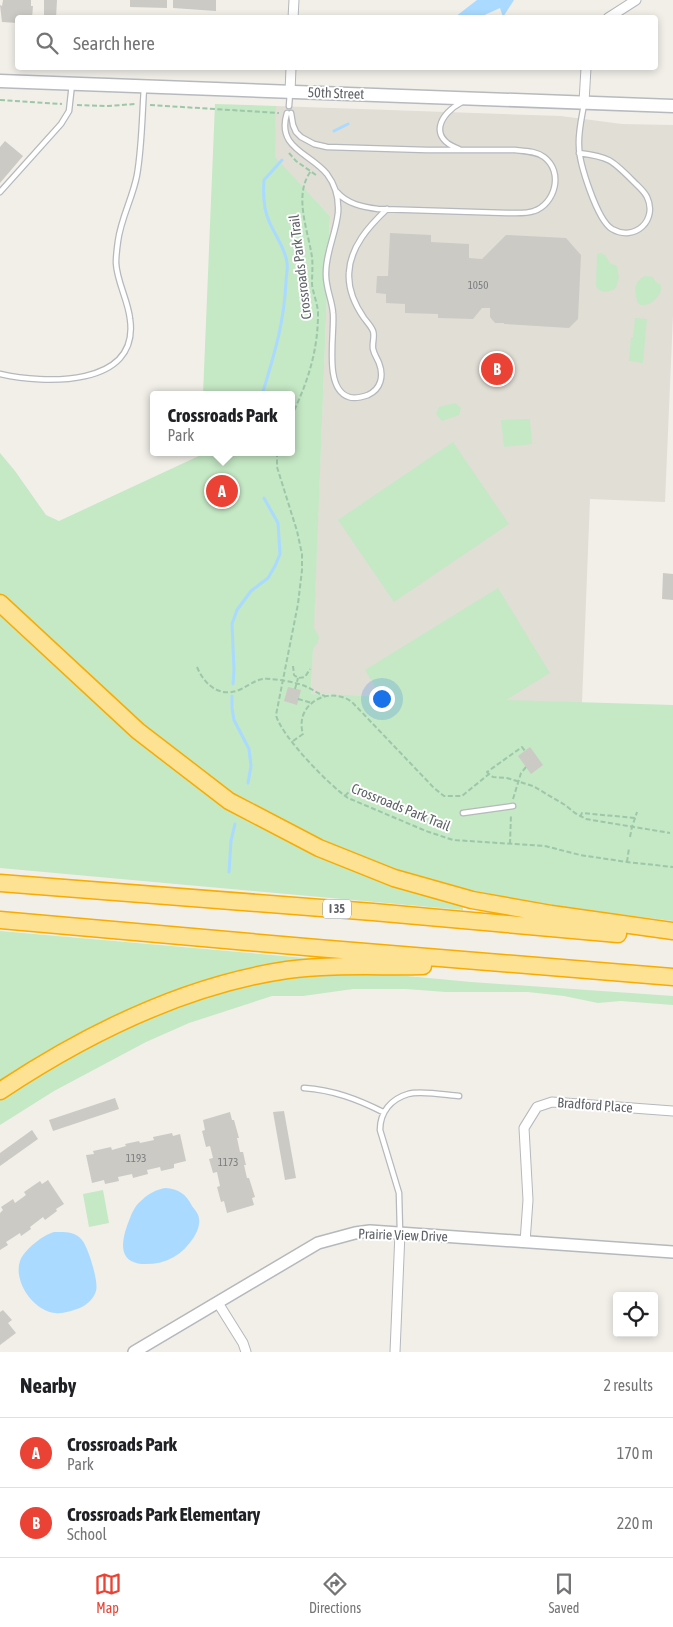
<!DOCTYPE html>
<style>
body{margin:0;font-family:"Asap Condensed",sans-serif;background:#f2f2f2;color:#202124}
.controls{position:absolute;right:15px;bottom:15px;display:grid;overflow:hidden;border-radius:5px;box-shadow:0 2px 8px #0003}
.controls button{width:45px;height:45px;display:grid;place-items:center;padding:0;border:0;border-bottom:1px solid #e0e0e0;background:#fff;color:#202124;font:25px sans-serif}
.you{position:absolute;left:381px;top:698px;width:18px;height:18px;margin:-12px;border:4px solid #fff;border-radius:50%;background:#1a73e8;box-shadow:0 0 0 8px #1a73e833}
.badge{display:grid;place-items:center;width:32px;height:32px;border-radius:50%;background:#ea4335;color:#fff;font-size:16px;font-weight:700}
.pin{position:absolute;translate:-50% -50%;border:2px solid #fff;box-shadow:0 1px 5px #0006}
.popup{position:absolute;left:150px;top:391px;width:145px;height:65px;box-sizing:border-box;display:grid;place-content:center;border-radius:5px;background:#fff;filter:drop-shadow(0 1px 4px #0005);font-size:16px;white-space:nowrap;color:#757577}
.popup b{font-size:19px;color:#202124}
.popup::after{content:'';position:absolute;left:50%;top:100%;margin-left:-10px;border:10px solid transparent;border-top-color:#fff}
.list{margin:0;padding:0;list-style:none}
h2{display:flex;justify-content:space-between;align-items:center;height:65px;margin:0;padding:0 20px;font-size:21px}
h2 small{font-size:16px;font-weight:400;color:#757577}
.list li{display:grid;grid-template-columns:32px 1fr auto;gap:15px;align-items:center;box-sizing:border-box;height:70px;padding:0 20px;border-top:1px solid #e0e0e0}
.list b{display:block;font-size:19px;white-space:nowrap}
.list p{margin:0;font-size:16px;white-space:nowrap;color:#757577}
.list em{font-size:16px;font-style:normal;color:#757577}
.icon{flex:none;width:28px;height:28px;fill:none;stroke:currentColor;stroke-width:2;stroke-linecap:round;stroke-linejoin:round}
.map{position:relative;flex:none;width:673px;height:1352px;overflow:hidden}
.search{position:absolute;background:#fff;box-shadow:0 2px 8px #0003;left:15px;right:15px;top:15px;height:55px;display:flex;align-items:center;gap:12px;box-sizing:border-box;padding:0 18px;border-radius:5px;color:#757577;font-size:19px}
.sheet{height:205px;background:#fff}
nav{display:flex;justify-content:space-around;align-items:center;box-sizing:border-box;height:70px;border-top:1px solid #e0e0e0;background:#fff;font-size:14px;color:#757577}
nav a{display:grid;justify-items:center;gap:2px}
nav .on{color:#ea4335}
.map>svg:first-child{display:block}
</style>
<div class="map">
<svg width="673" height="1352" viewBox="0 0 673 1352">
<rect width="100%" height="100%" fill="#f1efe8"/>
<path fill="#e1ded6" d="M 276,106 L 561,116 L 622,124 L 673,125 L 673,315 L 665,502 L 590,499 L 582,703 L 311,694 L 330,216 L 274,157 Z"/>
<path fill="#c5e8c5" d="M 215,104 L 276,106 L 275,157 L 330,216 L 314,628 L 319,637 L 318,642 L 313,649 L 311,694 L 381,696 L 365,670 L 498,588 L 550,673 L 506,700 L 673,705 L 673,921 L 618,914 L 617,918 L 466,894 L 350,856 L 246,804 L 170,750 L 0,596 L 0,453 L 15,471 L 46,515 L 59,521 L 201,455 L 201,452 L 291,452 L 291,395 L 203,395 Z
M 601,253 L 605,255 L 610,263 L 617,266 L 619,277 L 616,288 C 609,293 600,294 596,286 L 597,254 Z
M 645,276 L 653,277 L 655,281 L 661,285 C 663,299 644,310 638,303 C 637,302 636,297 636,296 C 634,287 636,280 645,276 Z
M 635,318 L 647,319 L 643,363 L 629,361 L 631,337 L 633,337 Z
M 455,403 L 461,408 L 459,415 L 442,421 L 436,414 L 439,407 Z
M 530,419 L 532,444 L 504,447 L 501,420 Z
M 453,442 L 509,524 L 394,602 L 338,520 Z
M 0,611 L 148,749 L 204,791 L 337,864 L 387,883 L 463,905 L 463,910 L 0,868 Z
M 0,931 L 317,959 L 254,972 L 0,1085 Z
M 385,974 L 471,982 L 673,996 L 673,1005 L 621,1001 L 598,1003 L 564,996 L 528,992 L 446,992 L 406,989 L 353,989 L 303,996 L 272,996 L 189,1023 L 146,1042 L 54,1091 L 0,1125 L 0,1098 L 116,1031 L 202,997 L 261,982 L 284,979 L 333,975 Z
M 103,1190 L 109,1223 L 89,1227 L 83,1194 Z"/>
<path fill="#aadaff" d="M 477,0 L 514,0 L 503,17 L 500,8 L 480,17 L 455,17 Z
M 165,1188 C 179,1189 186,1194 192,1206 C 195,1210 199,1214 199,1219 C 200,1225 197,1232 194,1237 C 182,1256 165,1265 142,1264 C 119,1262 121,1243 127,1226 C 131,1216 133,1207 142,1200 C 149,1193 156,1190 165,1188 Z
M 54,1232 C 64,1232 75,1231 82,1240 C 88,1247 99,1282 96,1291 C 93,1300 86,1306 77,1309 C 70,1311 63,1314 55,1313 C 34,1311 13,1282 20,1261 C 24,1250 43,1235 54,1232 Z"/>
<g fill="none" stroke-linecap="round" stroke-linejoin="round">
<path stroke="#aadaff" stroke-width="3" d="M 334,131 L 348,124
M 262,395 C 274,355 284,324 286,282 C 286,276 288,269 287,263 C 286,249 274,234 269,221 C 263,208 263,194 264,180 L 282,160
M 233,684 L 234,670 L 232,624 L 237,610 L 251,591 L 268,578 L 275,566 L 280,554 L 278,523 L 264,498
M 232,696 L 232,708 L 234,720 L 249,749 L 251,766 L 248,783
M 229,872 L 231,841 L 235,824"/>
</g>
<path fill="#cccac5" d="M 3,0 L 31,0 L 31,6 L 33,6 L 32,18 L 18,18 L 18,23 L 2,22 L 0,5 L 2,6 Z
M 44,0 L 57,0 L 56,18 L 44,18 Z
M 130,0 L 167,0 L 167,8 L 130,7 Z
M 173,0 L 216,0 L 216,11 L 173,8 Z
M 5,141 L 23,156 L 0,183 L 0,147 Z
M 390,233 L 431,235 L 431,242 L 469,244 L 469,258 L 482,259 L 506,235 L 566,238 L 581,255 L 578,319 L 569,328 L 504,324 L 504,323 L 495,323 L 490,317 L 490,308 L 482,308 L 473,319 L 438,318 L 438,314 L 405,313 L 405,304 L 386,303 L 386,294 L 376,293 L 377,276 L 388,276 Z
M 663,573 L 673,574 L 673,600 L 662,599 Z
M 288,687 L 301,690 L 297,705 L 284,701 Z
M 530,747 L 543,765 L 531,774 L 518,756 Z
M 115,1098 L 119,1109 L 53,1131 L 49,1120 Z
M 284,1111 L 296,1178 L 285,1180 L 273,1112 Z
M 230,1112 L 232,1120 L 234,1120 L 239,1138 L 237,1138 L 240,1152 L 243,1152 L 246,1165 L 244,1165 L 247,1178 L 249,1178 L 255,1197 L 252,1198 L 254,1205 L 227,1213 L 224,1201 L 221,1202 L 217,1187 L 220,1186 L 217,1172 L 213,1173 L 209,1159 L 213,1158 L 210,1146 L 206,1147 L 202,1131 L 205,1130 L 203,1120 Z
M 32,1130 L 38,1139 L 0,1166 L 0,1153 Z
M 172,1133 L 173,1136 L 180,1134 L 186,1161 L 174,1164 L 174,1168 L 161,1171 L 160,1167 L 147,1170 L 148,1174 L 133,1178 L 132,1174 L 118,1177 L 119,1181 L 105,1184 L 104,1180 L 92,1183 L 86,1155 L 94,1154 L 93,1151 L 111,1147 L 112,1150 L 126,1146 L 125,1144 L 139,1141 L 140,1143 L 154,1140 L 153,1137 Z
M 48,1180 L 64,1204 L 56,1209 L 57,1211 L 45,1220 L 43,1217 L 30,1227 L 31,1229 L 21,1236 L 20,1233 L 6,1242 L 8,1245 L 0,1250 L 0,1213 L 3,1210 L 1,1207 L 13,1199 L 15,1203 L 26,1195 L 24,1192 L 40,1181 L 42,1184 Z
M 3,1310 L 12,1320 L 8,1323 L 16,1333 L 0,1345 L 0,1312 Z"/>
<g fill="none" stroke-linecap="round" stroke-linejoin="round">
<g stroke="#b5b8bc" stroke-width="7">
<path id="service" d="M 289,106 L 290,93
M 287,113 C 276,148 310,153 327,174 C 336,186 339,199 338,213 C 336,233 326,252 326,272 C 325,287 332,299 333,313 C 335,334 323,389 349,397 C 355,399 362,397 368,395 C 381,389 384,376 379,363 C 377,358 374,354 373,349 C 372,343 375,336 373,331 C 371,326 367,322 364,318 C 355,305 348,289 349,273 C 350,247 369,226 387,209
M 291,113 L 293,125 L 296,132 L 301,137 L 314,144 L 327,147 L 427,150 L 515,150 C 525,151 536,151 544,157 C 564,172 555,204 534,211 C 526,214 516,213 507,213 L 378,209 C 363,207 347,204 337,192
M 459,149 C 428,138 439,114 462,102
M 579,153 C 610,157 612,160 634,182 C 639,187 644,191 647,197 C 658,220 635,242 612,229 C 597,220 579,163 579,146 C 578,132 582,117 584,104
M 0,192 L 61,124 L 69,111 L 72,84
M 0,374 C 43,384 140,388 130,319 C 128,300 117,282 116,263 C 116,256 117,248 118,241 C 121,218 133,197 137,175 C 142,146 142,116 144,88
M 463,813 L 513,806
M 304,1088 C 333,1090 357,1099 383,1112
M 400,1232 L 399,1193 L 380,1130 C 380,1112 391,1099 408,1094 C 420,1090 446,1095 459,1096"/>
</g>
<g stroke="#b5b8bc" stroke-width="11">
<path id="minor" d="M 293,18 L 294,0
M 608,18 L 636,0
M 290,92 L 291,68
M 584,102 L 586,68
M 525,1242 L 528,1200 L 524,1128 L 537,1107 L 552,1102 L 673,1111
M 218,1303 L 243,1343 L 246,1352
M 395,1352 L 400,1233"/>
</g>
<g stroke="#b5b8bc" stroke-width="14">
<path id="tertiary" d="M 134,1352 L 318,1243 L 355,1233 L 370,1231 L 673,1252"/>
</g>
<g stroke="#b6babf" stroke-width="15">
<path id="secondary" d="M 0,81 L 673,106"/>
</g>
<g stroke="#f9ab00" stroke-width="19">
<path id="motorway" d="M 0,603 L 138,731 L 229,801 L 319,848 L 394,878 L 472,900 L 551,914 L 673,931
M 0,883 L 373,912 L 618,934
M 0,920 L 317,948 L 673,977
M 0,1091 C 86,1034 185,985 287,970 C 332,964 378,967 423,966"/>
</g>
<path stroke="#9cc7a9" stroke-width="2" stroke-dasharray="5 2.5" stroke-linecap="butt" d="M 0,100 L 62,104
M 77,105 L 108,106 L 135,104
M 150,105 L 279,113
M 289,153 L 296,161 L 316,175
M 291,417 C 307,384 318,352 318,314 C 318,304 313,294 312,284 C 312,275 313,266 312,257 C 308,230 293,195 311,171
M 277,452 L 277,467 L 297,531 L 302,554 L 302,570 L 298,604 L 276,715 C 281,736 330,786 348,798 L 426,831 L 453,840 L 545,846 L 580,855 L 627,862 L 673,867
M 293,666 L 294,675 L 298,678 L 305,677 L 310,669
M 197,667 C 204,684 219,698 239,690 C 251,685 257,677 271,679 C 281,680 295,682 305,686 C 312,689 318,694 325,696
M 295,689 L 298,678
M 298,699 L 312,703
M 293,741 L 303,734 C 294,704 329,685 352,702 L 434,788 L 444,796 L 462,796 L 489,774 L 493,777 L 507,778 L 533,786 L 565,805 L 575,813 L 586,819 L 670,833
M 489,774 L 487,772 L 522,747 L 525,751
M 345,796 L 357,783
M 513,799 L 521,773 L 526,767
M 580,817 L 582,813 L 635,818
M 630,837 L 632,827 L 637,812
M 510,844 L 511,814
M 627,862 L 629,848"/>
<use href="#service" stroke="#fff" stroke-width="4.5"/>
<use href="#minor" stroke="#fff" stroke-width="9"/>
<use href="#tertiary" stroke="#fff" stroke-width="11"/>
<use href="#secondary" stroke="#fff" stroke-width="12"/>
<use href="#motorway" stroke="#fde293" stroke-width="16"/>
</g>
<g text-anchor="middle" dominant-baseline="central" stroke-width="4" stroke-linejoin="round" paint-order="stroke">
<g font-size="11" fill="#7a7d7f">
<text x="478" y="285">1050</text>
<text x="136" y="1158">1193</text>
<text x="228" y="1162">1173</text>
</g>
<rect fill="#fff" stroke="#8f9295" stroke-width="1" x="323" y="899.5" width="28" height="19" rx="4"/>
<g font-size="12" font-weight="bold" fill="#5f6368">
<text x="337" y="909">I 35</text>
</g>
<g font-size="14" fill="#5f6368" stroke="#fff">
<text transform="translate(336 93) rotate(2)">50th Street</text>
<text transform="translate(300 267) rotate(-97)">Crossroads Park Trail</text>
<text transform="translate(401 807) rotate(22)">Crossroads Park Trail</text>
<text transform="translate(595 1105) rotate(4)">Bradford Place</text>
<text transform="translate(403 1235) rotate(2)">Prairie View Drive</text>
</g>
</g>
</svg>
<div class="controls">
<button><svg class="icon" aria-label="locate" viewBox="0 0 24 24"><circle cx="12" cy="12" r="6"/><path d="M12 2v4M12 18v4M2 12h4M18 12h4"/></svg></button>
</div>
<div class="you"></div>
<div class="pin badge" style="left:222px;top:491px">A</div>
<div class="popup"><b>Crossroads Park</b>Park</div>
<div class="pin badge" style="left:497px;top:369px">B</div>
<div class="search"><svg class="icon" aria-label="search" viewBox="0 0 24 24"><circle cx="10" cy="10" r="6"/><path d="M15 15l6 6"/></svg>Search here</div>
</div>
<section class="sheet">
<h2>Nearby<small>2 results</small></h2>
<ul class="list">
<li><span class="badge">A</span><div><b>Crossroads Park</b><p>Park</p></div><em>170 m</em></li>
<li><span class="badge">B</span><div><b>Crossroads Park Elementary</b><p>School</p></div><em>220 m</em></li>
</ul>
</section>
<nav>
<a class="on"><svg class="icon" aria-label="map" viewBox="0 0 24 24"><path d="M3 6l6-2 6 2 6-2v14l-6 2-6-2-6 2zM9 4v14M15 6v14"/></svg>Map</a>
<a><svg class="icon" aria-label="directions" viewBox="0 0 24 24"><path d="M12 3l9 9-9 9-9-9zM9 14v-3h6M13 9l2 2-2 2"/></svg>Directions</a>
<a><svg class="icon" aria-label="saved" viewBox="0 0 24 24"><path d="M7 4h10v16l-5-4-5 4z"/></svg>Saved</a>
</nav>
